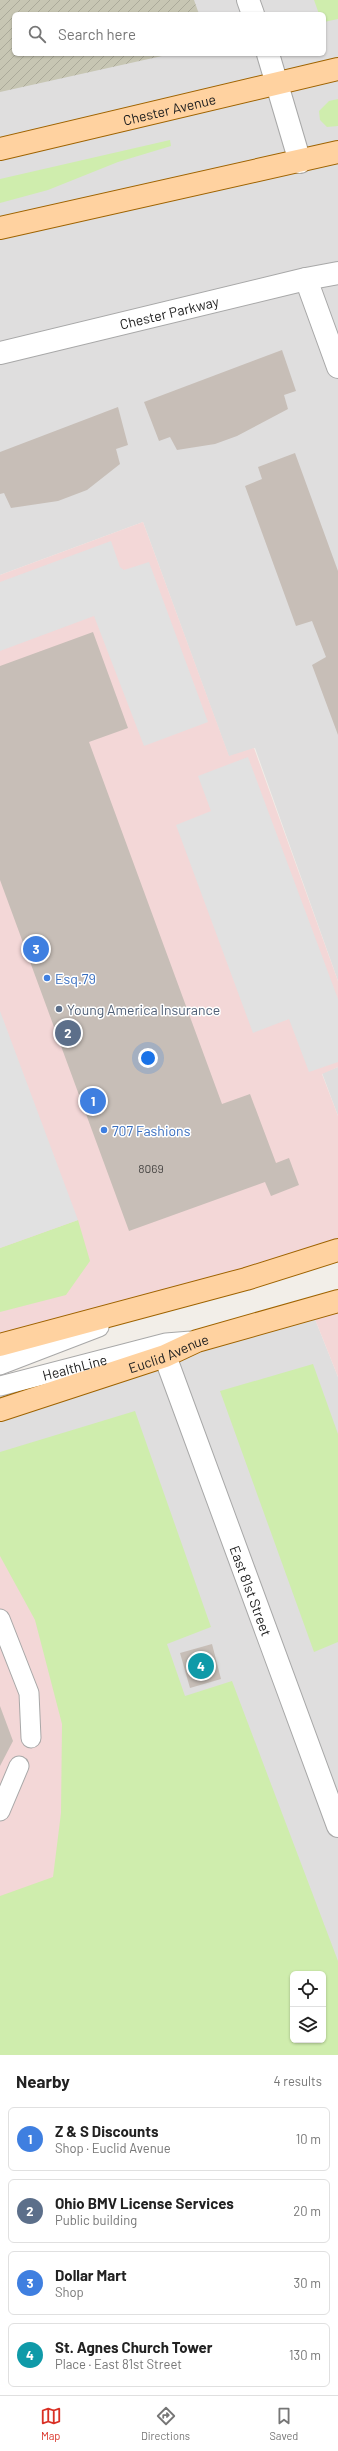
<!DOCTYPE html>
<meta charset="utf-8">
<style>
body{margin:0;font-family:Barlow,sans-serif;background:#f2f2f2;color:#222}
.controls{position:absolute;right:12px;bottom:12px;display:grid;overflow:hidden;border-radius:6px;box-shadow:0 1px 3px #0004}
.controls button{width:36px;height:36px;display:grid;place-items:center;padding:0;border:0;border-bottom:1px solid #e0e0e0;background:#fff;color:#222;font:20px sans-serif}
.you{position:absolute;left:148px;top:1058px;width:14px;height:14px;margin:-10px;border:3px solid #fff;border-radius:50%;background:#1a73e8;box-shadow:0 0 0 6px #1a73e833}
.badge{display:grid;place-items:center;width:26px;height:26px;border-radius:50%;background:#d93025;color:#fff;font-size:13px;font-weight:700}
.pin{position:absolute;translate:-50% -50%;border:2px solid #fff;box-shadow:0 1px 4px #0006}
.list{margin:0;padding:0;list-style:none}
h2{display:flex;justify-content:space-between;align-items:center;height:52px;margin:0;padding:0 16px;font-size:17px}
h2 small{font-size:13px;font-weight:400;color:#767676}
.list li{display:grid;grid-template-columns:26px 1fr auto;gap:12px;align-items:center;box-sizing:border-box;height:64px;margin:0 8px 8px;padding:0 8px;border:1px solid #e0e0e0;border-radius:6px}
.list b{display:block;font-size:15px;white-space:nowrap}
.list p{margin:0;font-size:13px;white-space:nowrap;color:#767676}
.list em{font-size:13px;font-style:normal;color:#767676}
.icon{flex:none;width:22px;height:22px;fill:none;stroke:currentColor;stroke-width:2;stroke-linecap:round;stroke-linejoin:round}
.map{position:relative;flex:none;width:338px;height:2055px;overflow:hidden}
.search{position:absolute;background:#fff;box-shadow:0 1px 3px #0004;left:12px;right:12px;top:12px;height:44px;display:flex;align-items:center;gap:10px;box-sizing:border-box;padding:0 14px;border-radius:6px;color:#767676;font-size:15px}
.sheet{height:340px;background:#fff}
nav{display:flex;justify-content:space-around;align-items:center;box-sizing:border-box;height:56px;border-top:1px solid #e0e0e0;background:#fff;font-size:11px;color:#767676}
nav a{display:grid;justify-items:center;gap:2px}
nav .on{color:#d93025}
.map>svg:first-child{display:block}
</style>
<div class="map">
<svg width="338" height="2055" viewBox="0 0 338 2055">
<defs>
<pattern id="construction-furrows" width="10" height="10" patternUnits="userSpaceOnUse"><rect width="10" height="10" fill="#c7c6b3"/><path d="M-1 1l2-2M0 10L10 0M9 11l2-2" fill="none" stroke="#abaa9a"/></pattern>
</defs>
<rect width="100%" height="100%" fill="#f2eee8"/>
<path fill="#dfdede" fill-rule="evenodd" d="M 0,0 L 338,0 L 338,981 L 255,748 L 229,757 L 143,522 L 0,575 ZM 14,14 L 324,14 L 324,54 L 14,54 Z
M 338,1067 L 338,1116 L 322,1073 Z
M 311,1309 L 338,1377 L 338,2055 L 200,2055 L 0,1500 L 0,1410 ZM 293,1974 L 323,1974 L 323,2040 L 293,2040 Z"/>
<path fill="#f3d7d7" d="M 143,522 L 229,756 L 254,748 L 338,981 L 338,1067 L 322,1074 L 338,1116 L 338,1250 L 0,1345 L 0,575 Z
M 338,1301 L 338,1377 L 311,1309 Z
M 0,1500 L 200,2055 L 0,2055 Z"/>
<path fill="url(#construction-furrows)" d="M 0,0 L 194,0 L 199,14 L 14,14 L 14,54 L 171,54 L 0,92 Z"/>
<path fill="#cfedad" fill-rule="evenodd" d="M 314,0 L 338,0 L 338,19 L 324,22 L 324,14 L 319,14 Z
M 338,99 L 338,126 L 327,127 L 320,120 L 319,111 L 329,101 Z
M 170,140 L 171,146 L 118,162 L 48,190 L 0,203 L 0,179 Z
M 78,1220 L 90,1261 L 66,1295 L 0,1312 L 0,1248 Z
M 313,1364 L 338,1434 L 338,1642 L 314,1652 L 220,1391 Z
M 135,1411 L 211,1627 L 167,1644 L 185,1696 L 232,1681 L 338,1961 L 338,2055 L 0,2055 L 0,1896 L 53,1877 L 61,1813 L 62,1724 L 35,1620 L 0,1556 L 0,1452 ZM 293,1974 L 323,1974 L 323,2040 L 293,2040 Z"/>
<path fill="#e1e1e1" d="M 111,541 L 120,567 L 124,570 L 149,562 L 208,722 L 144,746 L 94,616 L 0,651 L 0,582 Z
M 248,757 L 338,999 L 338,1062 L 309,1072 L 289,1019 L 253,1033 L 176,825 L 211,811 L 198,776 Z
M 0,1011 L 78,1220 L 0,1248 Z"/>
<path fill="#c7beb7" d="M 282,350 L 296,391 L 284,395 L 288,409 L 237,436 L 215,444 L 177,450 L 170,437 L 159,441 L 144,402 Z
M 118,407 L 128,445 L 116,449 L 120,464 L 87,490 L 58,501 L 11,508 L 4,493 L 0,494 L 0,452 Z
M 295,453 L 338,571 L 338,735 L 312,665 L 326,657 L 312,621 L 296,626 L 245,486 L 262,479 L 258,467 Z
M 93,632 L 128,728 L 89,742 L 222,1104 L 250,1094 L 276,1163 L 289,1158 L 299,1185 L 271,1196 L 265,1182 L 129,1231 L 0,880 L 0,666 Z
M 212,1644 L 221,1679 L 190,1688 L 180,1653 Z
M 0,1706 L 13,1741 L 0,1766 Z"/>
<g fill="none" stroke-linecap="round" stroke-linejoin="round">
<g stroke="#a8a8a8" stroke-width="21">
<g id="service">
<path d="M 0,1365 L 99,1327"/>
<path id="s1" d="M 0,1386 L 166,1343 L 191,1341"/>
<path d="M 0,1619 L 29,1693 L 31,1738"/>
<path d="M 0,1811 L 19,1766"/>
</g>
</g>
<g stroke="#a8a8a8" stroke-width="24">
<g id="minor">
<path d="M 248,0 L 253,14"/>
<path d="M 268,54 L 300,162"/>
<path d="M 306,279 L 338,367"/>
<path id="s2" d="M 0,353 L 306,279 L 338,273"/>
<path id="s3" d="M 165,1356 L 338,1826"/>
</g>
</g>
<g stroke="#9f6300" stroke-width="24">
<g id="primary">
<path id="s4" d="M 0,149 L 338,69"/>
<path d="M 0,228 L 338,152"/>
<path d="M 0,1345 L 246,1279 L 338,1250"/>
<path id="s5" d="M 0,1410 L 165,1356 L 197,1341 L 338,1301"/>
</g>
</g>
<use href="#service" stroke="#fff" stroke-width="19"/>
<use href="#minor" stroke="#fff" stroke-width="22"/>
<use href="#primary" stroke="#ffd2a0" stroke-width="22"/>
</g>
<g fill="#3f7fe0" stroke="#fff" stroke-width="1.5">
<circle cx="47" cy="978" r="4"/>
<circle cx="104" cy="1130" r="4"/>
</g>
<circle fill="#5c6f8a" stroke="#fff" stroke-width="1.5" cx="59" cy="1009" r="4"/>
<g text-anchor="middle" dominant-baseline="central" stroke-width="3" stroke-linejoin="round" paint-order="stroke">
<g font-size="12" fill="#4a4846">
<text x="151" y="1168">8069</text>
</g>
<g font-size="14" fill="#212121" stroke="#fff">
<text stroke="none"><textPath href="#s4" startOffset="174">Chester Avenue</textPath></text>
<text stroke="none"><textPath href="#s2" startOffset="174">Chester Parkway</textPath></text>
<text stroke="none"><textPath href="#s5" startOffset="178">Euclid Avenue</textPath></text>
<text stroke="none"><textPath href="#s1" startOffset="77">HealthLine</textPath></text>
<text stroke="none"><textPath href="#s3" startOffset="250">East 81st Street</textPath></text>
</g>
<g font-size="14" fill="#366cbe" stroke="#fff" text-anchor="start">
<text x="55" y="978">Esq.79</text>
<text x="112" y="1130">707 Fashions</text>
</g>
<g font-size="14" fill="#4e5e75" stroke="#fff" text-anchor="start">
<text x="67" y="1009">Young America Insurance</text>
</g>
</g>
</svg>
<div class="controls">
<button><svg class="icon" aria-label="locate" viewBox="0 0 24 24"><circle cx="12" cy="12" r="6"/><path d="M12 2v4M12 18v4M2 12h4M18 12h4"/></svg></button>
<button><svg class="icon" aria-label="layers" viewBox="0 0 24 24"><path d="M12 4l9 5-9 5-9-5zM3 14l9 5 9-5"/></svg></button>
</div>
<div class="you"></div>
<div class="pin badge" style="left:93px;top:1101px;background:#3f7fe0">1</div>
<div class="pin badge" style="left:68px;top:1033px;background:#5c6f8a">2</div>
<div class="pin badge" style="left:36px;top:949px;background:#3f7fe0">3</div>
<div class="pin badge" style="left:201px;top:1666px;background:#0f9aa8">4</div>
<div class="search"><svg class="icon" aria-label="search" viewBox="0 0 24 24"><circle cx="10" cy="10" r="6"/><path d="M15 15l6 6"/></svg>Search here</div>
</div>
<section class="sheet">
<h2>Nearby<small>4 results</small></h2>
<ul class="list">
<li><span class="badge" style="background:#3f7fe0">1</span><div><b>Z &amp; S Discounts</b><p>Shop · Euclid Avenue</p></div><em>10 m</em></li>
<li><span class="badge" style="background:#5c6f8a">2</span><div><b>Ohio BMV License Services</b><p>Public building</p></div><em>20 m</em></li>
<li><span class="badge" style="background:#3f7fe0">3</span><div><b>Dollar Mart</b><p>Shop</p></div><em>30 m</em></li>
<li><span class="badge" style="background:#0f9aa8">4</span><div><b>St. Agnes Church Tower</b><p>Place · East 81st Street</p></div><em>130 m</em></li>
</ul>
</section>
<nav>
<a class="on"><svg class="icon" aria-label="map" viewBox="0 0 24 24"><path d="M3 6l6-2 6 2 6-2v14l-6 2-6-2-6 2zM9 4v14M15 6v14"/></svg>Map</a>
<a><svg class="icon" aria-label="directions" viewBox="0 0 24 24"><path d="M12 3l9 9-9 9-9-9zM9 14v-3h6M13 9l2 2-2 2"/></svg>Directions</a>
<a><svg class="icon" aria-label="saved" viewBox="0 0 24 24"><path d="M7 4h10v16l-5-4-5 4z"/></svg>Saved</a>
</nav>
